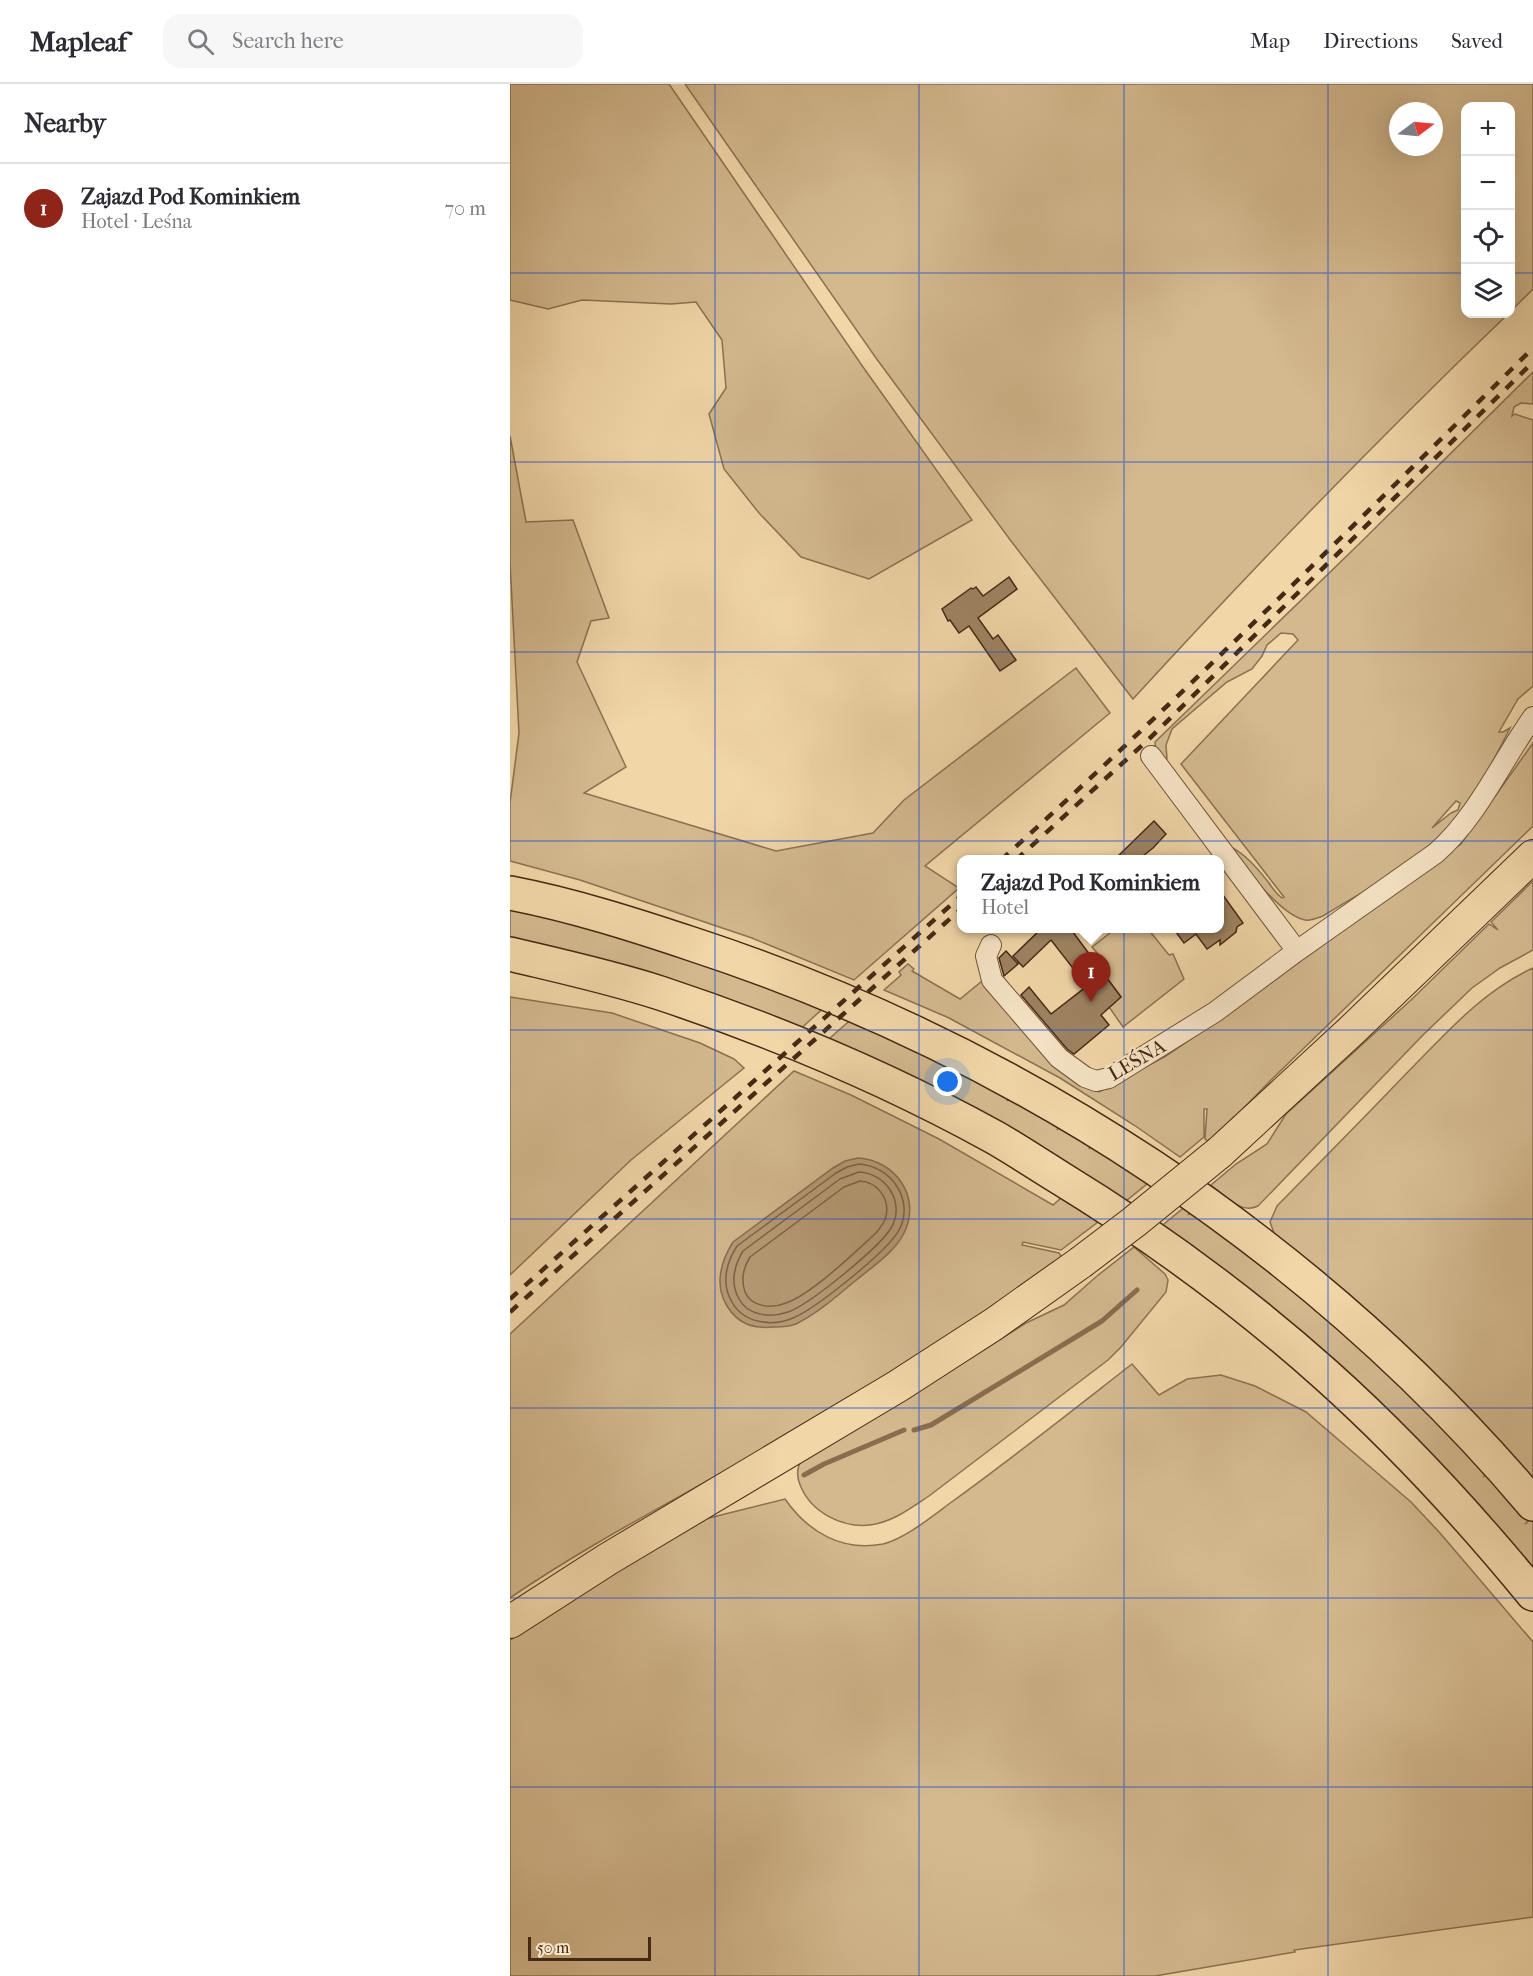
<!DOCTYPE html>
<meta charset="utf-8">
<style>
body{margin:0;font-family:"IM FELL French Canon",serif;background:#f7f7f7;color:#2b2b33}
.controls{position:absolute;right:18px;top:18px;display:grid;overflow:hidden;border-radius:12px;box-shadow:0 6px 24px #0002}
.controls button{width:54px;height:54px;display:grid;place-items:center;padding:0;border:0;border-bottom:2px solid #e1e1e2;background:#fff;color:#2b2b33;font:30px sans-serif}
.compass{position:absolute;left:879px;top:18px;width:54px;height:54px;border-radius:50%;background:#fff;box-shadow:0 6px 24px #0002;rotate:74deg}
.scale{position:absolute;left:18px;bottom:15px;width:123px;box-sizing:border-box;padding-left:6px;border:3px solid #442914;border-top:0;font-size:16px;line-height:21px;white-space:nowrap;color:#442914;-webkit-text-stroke:4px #f6e4c6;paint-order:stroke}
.you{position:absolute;left:438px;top:998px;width:21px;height:21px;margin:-15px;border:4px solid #fff;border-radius:50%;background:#1a73e8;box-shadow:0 0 0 9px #1a73e833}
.badge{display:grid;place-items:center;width:39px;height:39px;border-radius:50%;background:#8f2418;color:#fff;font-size:20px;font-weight:700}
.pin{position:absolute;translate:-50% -50px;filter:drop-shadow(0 2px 3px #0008)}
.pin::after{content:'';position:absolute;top:32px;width:21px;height:18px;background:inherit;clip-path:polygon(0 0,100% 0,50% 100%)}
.popup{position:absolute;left:447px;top:771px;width:267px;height:78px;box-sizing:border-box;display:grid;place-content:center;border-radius:12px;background:#fff;filter:drop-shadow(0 2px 4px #0005);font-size:20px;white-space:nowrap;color:#7c7c81}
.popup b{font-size:22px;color:#2b2b33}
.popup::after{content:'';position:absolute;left:50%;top:100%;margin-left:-12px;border:12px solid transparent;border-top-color:#fff}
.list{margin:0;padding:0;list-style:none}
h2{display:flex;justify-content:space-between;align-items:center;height:78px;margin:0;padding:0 24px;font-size:26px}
h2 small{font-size:20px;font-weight:400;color:#7c7c81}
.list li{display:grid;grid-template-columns:39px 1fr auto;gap:18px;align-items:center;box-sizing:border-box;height:90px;padding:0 24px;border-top:2px solid #e1e1e2}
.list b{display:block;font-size:22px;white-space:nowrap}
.list p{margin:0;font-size:20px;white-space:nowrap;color:#7c7c81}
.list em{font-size:20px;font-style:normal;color:#7c7c81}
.icon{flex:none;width:33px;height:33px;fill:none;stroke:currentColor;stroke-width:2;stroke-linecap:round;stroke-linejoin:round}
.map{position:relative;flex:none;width:1023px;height:1892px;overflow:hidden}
header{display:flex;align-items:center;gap:36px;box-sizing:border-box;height:84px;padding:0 30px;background:#fff;border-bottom:2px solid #e1e1e2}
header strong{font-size:28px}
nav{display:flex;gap:33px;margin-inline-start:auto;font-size:21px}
.search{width:420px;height:54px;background:#f7f7f7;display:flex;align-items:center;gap:15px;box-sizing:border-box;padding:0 21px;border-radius:18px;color:#7c7c81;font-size:22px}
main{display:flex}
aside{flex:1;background:#fff}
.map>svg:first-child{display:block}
</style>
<header>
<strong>Mapleaf</strong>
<div class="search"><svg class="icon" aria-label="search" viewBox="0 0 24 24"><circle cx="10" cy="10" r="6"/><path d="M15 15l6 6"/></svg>Search here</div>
<nav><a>Map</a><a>Directions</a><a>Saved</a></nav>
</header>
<main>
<aside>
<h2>Nearby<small></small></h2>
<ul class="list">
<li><span class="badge">1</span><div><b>Zajazd Pod Kominkiem</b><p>Hotel · Leśna</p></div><em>70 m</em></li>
</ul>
</aside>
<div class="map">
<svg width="1023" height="1892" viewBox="0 0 1023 1892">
<rect width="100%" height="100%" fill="#f1d6a8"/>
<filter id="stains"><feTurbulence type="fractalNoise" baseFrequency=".00333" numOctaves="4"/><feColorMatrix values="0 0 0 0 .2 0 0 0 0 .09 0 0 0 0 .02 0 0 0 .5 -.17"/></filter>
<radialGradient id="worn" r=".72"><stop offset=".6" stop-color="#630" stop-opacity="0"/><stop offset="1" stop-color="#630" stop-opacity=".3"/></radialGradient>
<path fill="#d4b98f" stroke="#8c7152" stroke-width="1.5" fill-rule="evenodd" d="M 0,0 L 159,0 L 353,283 L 462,436 L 359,495 L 291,473 L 249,429 L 214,385 L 199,330 L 216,304 L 212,256 L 186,218 L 161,220 L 72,216 L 38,225 L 0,216 Z
M 175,0 L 1023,0 L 1023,205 L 1001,227 L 1000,22 L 956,22 L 956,230 L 998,230 C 869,354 744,483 623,615 L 501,457 L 366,274 ZM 888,27 L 924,27 L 924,63 L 888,63 Z
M 1023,288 L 1023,320 L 1011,319 L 1004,323 L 1002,332 L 1005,330 L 1023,336 L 1023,602 L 1008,615 L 989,648 L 993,648 L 1000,644 C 983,678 965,713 941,742 C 911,778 853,807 813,832 C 807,834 801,837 795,836 C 770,831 733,781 718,762 C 734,768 748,785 759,799 C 763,805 766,810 772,814 L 774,813 L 671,680 L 788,556 L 783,550 L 771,549 L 757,561 L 752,572 L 742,585 L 717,598 L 662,645 L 656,661 L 657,675 L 652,679 L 646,668 L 645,658 L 848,461 ZM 946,717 L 950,719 L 948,726 L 941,729 L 922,744 Z
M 0,352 L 16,438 L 63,436 L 99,534 L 81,537 L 67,578 L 116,683 L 74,709 L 266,767 L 363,749 L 394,716 L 566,584 L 600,629 L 415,782 L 449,804 L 344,896 L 242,854 L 70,796 L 0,777 L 0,719 L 9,649 L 0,479 Z
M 1023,659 L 1023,742 L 760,997 L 700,1059 L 695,1055 L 697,1025 L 694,1025 L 694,1053 L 670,1073 L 624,1041 L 550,994 L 439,934 L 374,906 L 391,891 L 389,888 L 398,880 L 404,885 L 402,887 L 450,915 L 483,888 L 556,988 L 589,1008 L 656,972 L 722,927 L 951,760 Z
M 1023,797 L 1023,866 L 990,884 L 962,904 L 913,951 L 748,1122 C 730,1131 714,1111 701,1101 L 726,1080 L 757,1060 L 776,1030 L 901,916 L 979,840 L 988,846 L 981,838 Z
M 0,821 L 61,835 L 319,919 L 286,949 L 0,858 Z
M 605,845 L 638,845 L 659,871 L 663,870 L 674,895 L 613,943 L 599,923 L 611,913 L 588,883 L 594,877 L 582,863 Z
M 1023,884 L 1023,1395 C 987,1355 951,1315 913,1278 C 866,1232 815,1191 764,1149 L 760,1138 L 767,1122 C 808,1080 850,1038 891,995 C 931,955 970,908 1023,884 Z
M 0,913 L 102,929 L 190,959 L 224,975 L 234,984 L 121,1076 L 0,1191 Z
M 345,932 L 446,982 L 443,988 L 447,982 L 501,1011 L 497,1017 L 502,1011 L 550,1039 L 547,1046 L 551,1040 L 582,1059 L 579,1065 L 583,1060 L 642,1096 L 612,1120 L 313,960 Z
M 284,987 L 341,1011 L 429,1055 L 543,1121 L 551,1114 L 588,1138 L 551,1166 L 513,1158 L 512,1161 L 549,1169 L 553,1175 C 455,1243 354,1306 250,1367 C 167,1415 80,1459 0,1514 L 0,1250 Z
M 677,1121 L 682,1125 L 678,1131 L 683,1126 L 821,1233 L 978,1388 L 973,1393 L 979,1389 L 1019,1436 L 1015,1440 L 1020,1436 L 1023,1437 L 1023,1493 L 648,1145 Z
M 624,1163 L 655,1190 L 658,1196 L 656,1208 L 611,1263 L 598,1276 L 419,1412 C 401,1424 383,1438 360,1441 C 333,1444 302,1429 291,1403 C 286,1392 286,1382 294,1373 L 464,1272 L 516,1239 L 554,1221 L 587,1192 Z
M 622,1280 L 649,1311 L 677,1295 L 711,1291 L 745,1302 L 796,1328 L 901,1418 L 930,1449 L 1023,1558 L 1023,1833 L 784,1866 L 785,1868 L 645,1892 L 0,1892 L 0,1556 L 179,1439 L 275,1415 C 298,1448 332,1468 373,1460 C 395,1455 425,1430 443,1417 C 504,1373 563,1326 622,1280 Z"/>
<path fill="#b69b76" stroke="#886d4f" stroke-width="1.5" d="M 348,1074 C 385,1076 412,1113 394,1149 C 385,1168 362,1183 345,1197 C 327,1212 308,1229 286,1240 C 279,1243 271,1243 264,1243 C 243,1245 228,1240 217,1222 C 204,1201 211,1177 223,1158 L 323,1084 L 335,1077 Z"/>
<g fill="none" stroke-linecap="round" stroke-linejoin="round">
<path stroke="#7d6245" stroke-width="1.5" d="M 349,1080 C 381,1082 405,1116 389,1146 C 378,1167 305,1225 283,1234 C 262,1243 233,1239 222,1218 C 211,1200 216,1179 227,1162 L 326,1089 L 337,1083 Z
M 349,1088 C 376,1089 396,1119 381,1144 C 370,1163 299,1221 278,1228 C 261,1234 238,1232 229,1215 C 220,1199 224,1182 233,1167 L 330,1095 Z
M 350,1097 C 367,1098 380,1114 376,1132 C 375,1139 370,1143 366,1149 C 345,1168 302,1210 276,1219 C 262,1225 241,1223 235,1208 C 231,1196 233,1184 240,1173 L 334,1103 Z"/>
<path stroke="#886d4f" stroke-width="5" d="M 404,1346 L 421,1341 L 592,1237 L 627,1206
M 294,1391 L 314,1380 L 394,1346"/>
</g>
<path fill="#9e8361" stroke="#442914" stroke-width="1.5" d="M 499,493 L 507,505 L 468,534 L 483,555 L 488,551 L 506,576 L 490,587 L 459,542 L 449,549 L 440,536 L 438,537 L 432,525 L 461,504 L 463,505 L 466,503 L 473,512 Z
M 644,737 L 656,750 L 643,764 L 628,776 L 604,776 Z
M 710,807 L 733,839 L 727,843 L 726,848 L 710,861 L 710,856 L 697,865 L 686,850 L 674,859 L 663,844 L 710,844 Z
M 532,844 L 560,844 L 611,913 L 591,931 L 599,941 L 564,970 L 557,965 L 511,911 L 519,903 L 541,930 L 577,902 L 541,856 L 513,883 L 503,872 Z
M 496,867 L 508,880 L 494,892 L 489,874 Z"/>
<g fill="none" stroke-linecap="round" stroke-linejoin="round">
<g stroke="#6f5439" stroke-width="22">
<path id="minor" d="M 641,672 L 787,867
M 481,861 L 476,872 L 482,896 L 549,974 L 575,993 L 586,997 L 599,994 L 705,928 L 787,867 L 926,769 C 968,732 991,678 1023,633"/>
</g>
<g stroke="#442914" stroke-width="34">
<path id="primary" d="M 710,1068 L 841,947 L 1023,772
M 0,1538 L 98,1475 L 388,1302 L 484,1240 L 570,1179"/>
</g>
<g stroke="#442914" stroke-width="36">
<path id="motorway" d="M 0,809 C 62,821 122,840 182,860 C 506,966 802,1159 1023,1420
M 0,870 C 50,882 101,893 150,909 C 265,947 377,994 484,1053 C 505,1065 526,1079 547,1092 C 642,1150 732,1216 815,1290 C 890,1357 959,1432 1023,1510"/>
</g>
<use href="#minor" stroke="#f6e4c6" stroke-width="20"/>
<use href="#primary" stroke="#f1d6a8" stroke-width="32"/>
<use href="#motorway" stroke="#f1d6a8" stroke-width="33"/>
<path stroke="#442914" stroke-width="4.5" stroke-dasharray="10 10" stroke-linecap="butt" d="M 491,776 C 674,611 848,437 1023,264
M 506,776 L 639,655 L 1023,278
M 0,1215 L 452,811
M 0,1228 L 452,824"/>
<g stroke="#442914" stroke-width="34" stroke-linecap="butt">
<path id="primary-bridge" d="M 570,1179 L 624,1138 L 710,1068"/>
</g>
<use href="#primary-bridge" stroke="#f1d6a8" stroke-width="32"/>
</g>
<path fill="none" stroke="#1d4ed8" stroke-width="1.5" stroke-opacity="0.55" d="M 205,0 L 205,1892M 409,0 L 409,1892M 614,0 L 614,1892M 818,0 L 818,1892M 0,189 L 956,189M 1000,189 L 1023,189M 0,378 L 1023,378M 0,568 L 1023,568M 0,757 L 1023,757M 0,946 L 1023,946M 0,1135 L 1023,1135M 0,1324 L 1023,1324M 0,1514 L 1023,1514M 0,1703 L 1023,1703"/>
<g text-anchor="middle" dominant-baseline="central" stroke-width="5" stroke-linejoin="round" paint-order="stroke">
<g font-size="20" fill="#442914" stroke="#f6e4c6">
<text transform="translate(627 976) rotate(-30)">LEŚNA</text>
</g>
</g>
<rect width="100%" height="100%" filter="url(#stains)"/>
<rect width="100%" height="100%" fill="url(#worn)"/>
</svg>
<div class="controls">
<button>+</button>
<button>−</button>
<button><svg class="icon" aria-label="locate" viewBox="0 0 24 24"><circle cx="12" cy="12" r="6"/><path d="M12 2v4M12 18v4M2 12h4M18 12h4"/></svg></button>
<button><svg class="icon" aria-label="layers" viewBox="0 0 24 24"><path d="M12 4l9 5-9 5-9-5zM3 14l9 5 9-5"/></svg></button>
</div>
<svg class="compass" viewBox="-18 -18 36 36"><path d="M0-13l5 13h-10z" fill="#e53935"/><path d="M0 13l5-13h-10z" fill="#7c7c81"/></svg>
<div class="scale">50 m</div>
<div class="you"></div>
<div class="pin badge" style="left:581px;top:918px">1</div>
<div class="popup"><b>Zajazd Pod Kominkiem</b>Hotel</div>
</div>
</main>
